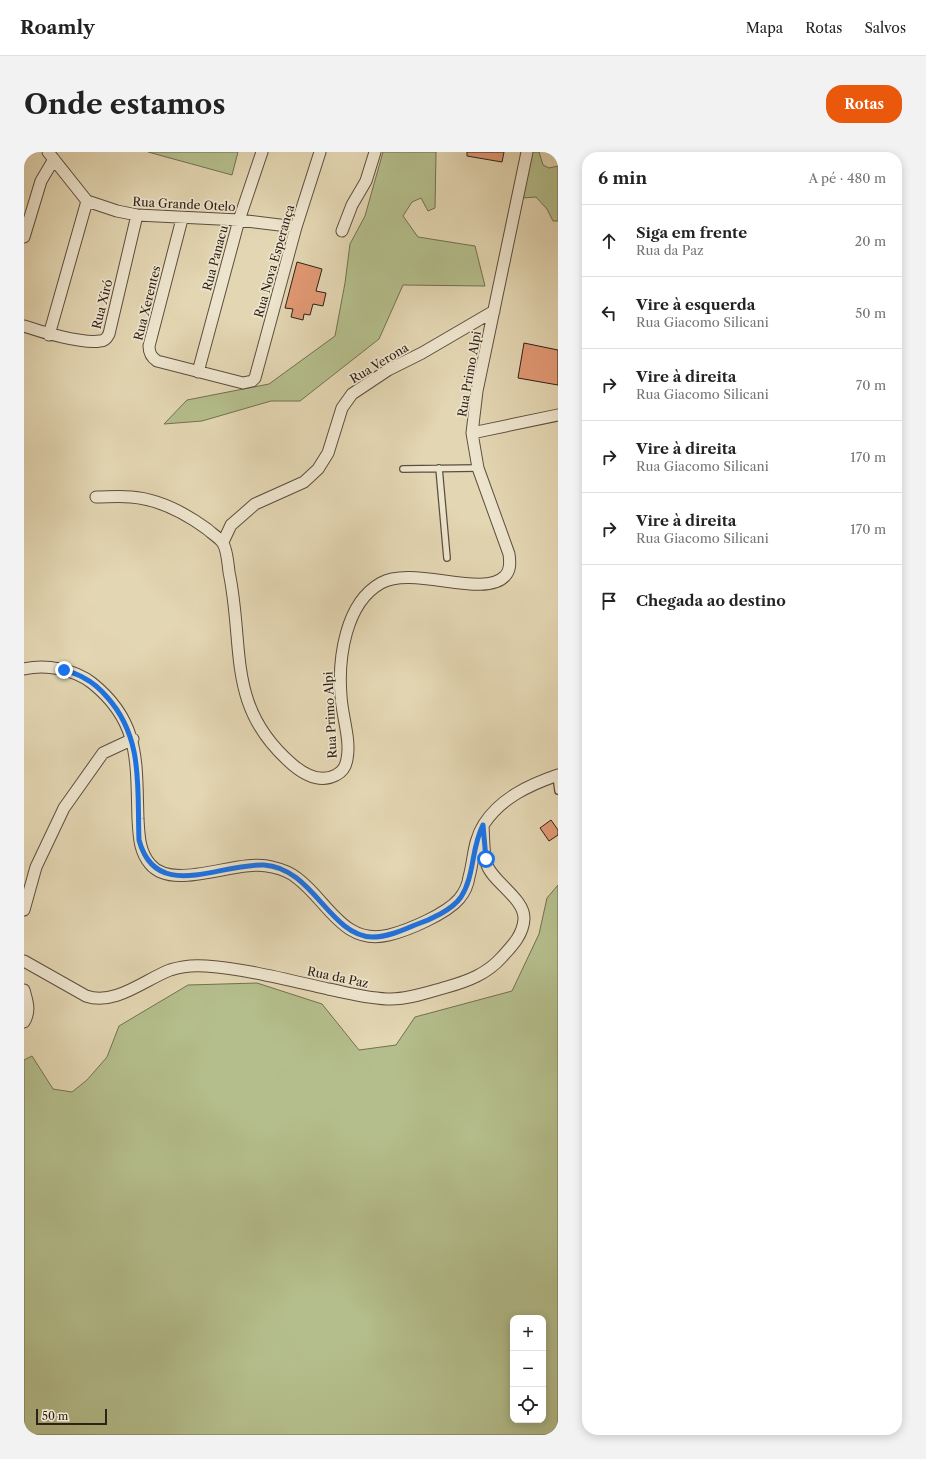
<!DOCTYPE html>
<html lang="pt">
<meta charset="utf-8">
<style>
body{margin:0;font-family:"Libre Caslon Text",serif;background:#f2f2f2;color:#222}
.controls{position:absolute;right:12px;bottom:12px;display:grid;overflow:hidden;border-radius:8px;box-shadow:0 2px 10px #0003}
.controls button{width:36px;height:36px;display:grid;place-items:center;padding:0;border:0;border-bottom:1px solid #e0e0e0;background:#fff;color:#222;font:20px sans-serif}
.scale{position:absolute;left:12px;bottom:10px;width:71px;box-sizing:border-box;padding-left:4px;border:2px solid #2f2117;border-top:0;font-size:11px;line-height:14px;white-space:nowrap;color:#2f2117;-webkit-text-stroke:3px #ede4cd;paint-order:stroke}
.stop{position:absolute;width:12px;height:12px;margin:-9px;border:3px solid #1a73e8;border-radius:50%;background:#fff}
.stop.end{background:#1a73e8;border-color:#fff;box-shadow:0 1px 4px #0008}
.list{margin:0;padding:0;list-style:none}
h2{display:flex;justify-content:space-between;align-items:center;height:52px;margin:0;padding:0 16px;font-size:17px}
h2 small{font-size:13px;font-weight:400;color:#767676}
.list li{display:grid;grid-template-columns:26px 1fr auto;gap:12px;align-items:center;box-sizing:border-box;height:72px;padding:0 16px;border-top:1px solid #e0e0e0}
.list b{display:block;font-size:15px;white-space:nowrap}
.list p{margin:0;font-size:13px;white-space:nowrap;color:#767676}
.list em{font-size:13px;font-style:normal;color:#767676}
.icon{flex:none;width:22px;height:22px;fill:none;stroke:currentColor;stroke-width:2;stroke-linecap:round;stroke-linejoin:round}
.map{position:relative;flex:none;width:534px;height:1283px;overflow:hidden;border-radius:16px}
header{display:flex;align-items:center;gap:24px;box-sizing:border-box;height:56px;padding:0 20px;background:#fff;border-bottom:1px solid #e0e0e0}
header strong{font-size:19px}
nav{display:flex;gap:22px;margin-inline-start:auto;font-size:14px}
.intro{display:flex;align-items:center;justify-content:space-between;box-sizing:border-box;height:96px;padding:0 24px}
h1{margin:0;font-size:28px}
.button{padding:10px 18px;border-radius:16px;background:#ea580c;color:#fff;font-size:14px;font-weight:700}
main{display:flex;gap:24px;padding:0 24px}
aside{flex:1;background:#fff;border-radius:16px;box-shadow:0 2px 10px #0003}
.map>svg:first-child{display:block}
</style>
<header>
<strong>Roamly</strong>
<nav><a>Mapa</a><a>Rotas</a><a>Salvos</a></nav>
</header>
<div class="intro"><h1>Onde estamos</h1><a class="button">Rotas</a></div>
<main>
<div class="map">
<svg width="534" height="1283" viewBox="0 0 534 1283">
<rect width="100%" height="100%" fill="#e3d6b2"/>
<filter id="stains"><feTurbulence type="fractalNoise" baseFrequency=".005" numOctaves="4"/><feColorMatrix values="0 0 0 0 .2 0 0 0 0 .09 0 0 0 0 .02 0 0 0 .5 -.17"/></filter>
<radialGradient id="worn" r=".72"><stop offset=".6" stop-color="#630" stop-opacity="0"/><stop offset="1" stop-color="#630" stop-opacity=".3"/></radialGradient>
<path fill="#b4be8c" stroke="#727052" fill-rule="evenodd" d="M 124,0 L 214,0 L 208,23 Z
M 359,0 L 412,0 L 411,56 L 404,59 L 397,46 L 388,50 L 379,64 L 394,85 L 451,94 L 461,134 L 379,133 L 355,187 L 276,249 L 247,249 L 178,269 L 140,272 L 163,248 L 245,232 L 311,184 L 321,131 L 326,92 L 341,64 Z
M 506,0 L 515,0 L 519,13 L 525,16 L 534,14 L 534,69 L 529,69 L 523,57 L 512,45 L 498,46 Z
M 534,733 L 534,1283 L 0,1283 L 0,908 L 8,904 L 29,937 L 48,940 L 63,928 L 83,905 L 95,874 L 164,833 L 233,831 L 298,852 L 335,898 L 372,893 L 391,865 L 488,839 L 515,782 L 523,746 ZM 489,1166 L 519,1166 L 519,1268 L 489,1268 Z"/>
<path fill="#e19974" stroke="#2f2117" d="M 443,0 L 480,0 L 478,10 L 443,4 Z
M 273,110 L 298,117 L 292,139 L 302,141 L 299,154 L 289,152 L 286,163 L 280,162 L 279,168 L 267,165 L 269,157 L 261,156 Z
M 500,191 L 534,198 L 534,233 L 494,226 Z
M 527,668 L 534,678 L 534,683 L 525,689 L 516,676 Z"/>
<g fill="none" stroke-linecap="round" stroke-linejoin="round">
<g stroke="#5c4e3e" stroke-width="8">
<path id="service" d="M 415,316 L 423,406
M 379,317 L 454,316
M 532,623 L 534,639"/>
</g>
<g stroke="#5c4e3e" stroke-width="13">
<path id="minor" d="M 24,0 L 63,49 L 93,59 L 113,63 L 215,68 L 272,75
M 158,67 L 125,194 C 125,201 127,205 133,209 L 219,231 L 228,229 L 231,226 L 272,75 L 296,0
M 318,79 L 328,53 L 342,29 L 351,0
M 0,85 L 17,29 L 30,7
M 0,174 C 17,180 59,192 76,189 C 80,189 83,186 85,182 L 113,63
M 25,183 L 63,49
M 174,220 L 215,68 L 238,0
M 448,281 L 534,263
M 72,345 C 83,345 96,344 107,345 C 135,347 161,361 183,377 C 187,381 194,385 198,390 C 203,396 204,412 205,420 C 221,496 201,555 269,613 C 281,623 297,631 312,623 C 318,620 322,614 323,607 C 327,588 318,564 317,544 C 314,507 321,451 357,431 C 389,413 460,447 481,424 C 487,418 486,409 485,402 L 454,316 L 448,281 L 453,239 L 503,0
M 199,390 L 207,373 L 231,352 L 280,330 L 294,317 L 304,301 L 318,256 L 328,242 L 364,218 L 398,201 L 470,159
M 0,517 C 22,512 50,517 68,531 C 117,570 112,611 114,667 C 115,683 115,699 126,712 C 150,741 215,705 248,715 C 257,717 266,720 273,726 C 304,749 319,794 365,783 C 385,778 422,762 435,747 C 440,741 444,733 445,725 C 450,707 449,689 460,672 C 477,646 505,633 534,623
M 0,758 L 12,715 L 40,656 L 79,601 L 109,587
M 0,809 L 62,844 C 91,854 120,828 146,818 C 158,814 170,813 182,814 C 223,817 264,828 304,837 C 325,841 345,847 367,847 C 386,847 405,840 423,835 C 444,829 463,822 478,805 C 488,794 499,783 500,767 C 501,747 469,730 463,713 C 459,701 460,686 459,674
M 0,838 C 3,849 7,859 0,870"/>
</g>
<use href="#service" stroke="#ede4cd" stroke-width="5.5"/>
<use href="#minor" stroke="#ede4cd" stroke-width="11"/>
</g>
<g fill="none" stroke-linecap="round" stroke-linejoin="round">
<path stroke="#1a73e8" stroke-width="5" d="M 40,518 C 46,520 54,522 60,526 C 68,530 77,538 83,545 C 120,586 113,636 115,688 C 132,751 195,711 240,713 C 289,716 305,783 348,785 C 363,785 377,779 391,773 C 406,768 428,758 437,745 C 451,723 447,696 459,673 L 462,707"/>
</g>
<g text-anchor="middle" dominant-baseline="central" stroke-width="3.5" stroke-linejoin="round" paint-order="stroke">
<g font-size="12" fill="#2f2117" stroke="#ede4cd">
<text transform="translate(160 52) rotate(3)">Rua Grande Otelo</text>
<text transform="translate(191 106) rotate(-75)">Rua Panacu</text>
<text transform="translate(250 109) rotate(-74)">Rua Nova Esperança</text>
<text transform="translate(123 151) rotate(-76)">Rua Xerentes</text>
<text transform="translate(78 152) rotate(-76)">Rua Xiró</text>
<text transform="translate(355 211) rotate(-31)">Rua Verona</text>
<text transform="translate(445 222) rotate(-80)">Rua Primo Alpi</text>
<text transform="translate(306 563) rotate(-93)">Rua Primo Alpi</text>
<text transform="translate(314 825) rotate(12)">Rua da Paz</text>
</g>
</g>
<rect width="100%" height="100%" filter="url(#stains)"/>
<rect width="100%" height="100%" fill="url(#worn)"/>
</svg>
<div class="controls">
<button>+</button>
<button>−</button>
<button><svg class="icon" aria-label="locate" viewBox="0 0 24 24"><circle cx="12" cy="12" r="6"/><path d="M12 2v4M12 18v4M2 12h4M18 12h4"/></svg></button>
</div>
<div class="scale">50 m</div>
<div class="stop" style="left:462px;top:707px"></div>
<div class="stop end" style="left:40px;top:518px"></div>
</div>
<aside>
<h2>6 min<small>A pé · 480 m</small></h2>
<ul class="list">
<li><svg class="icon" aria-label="ahead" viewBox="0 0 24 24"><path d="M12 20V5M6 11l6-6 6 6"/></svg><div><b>Siga em frente</b><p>Rua da Paz</p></div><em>20 m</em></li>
<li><svg class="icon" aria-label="left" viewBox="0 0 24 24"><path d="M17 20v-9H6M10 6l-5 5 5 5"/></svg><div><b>Vire à esquerda</b><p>Rua Giacomo Silicani</p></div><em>50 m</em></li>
<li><svg class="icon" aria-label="right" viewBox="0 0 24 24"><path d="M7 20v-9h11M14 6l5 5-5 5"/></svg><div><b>Vire à direita</b><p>Rua Giacomo Silicani</p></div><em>70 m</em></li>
<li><svg class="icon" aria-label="right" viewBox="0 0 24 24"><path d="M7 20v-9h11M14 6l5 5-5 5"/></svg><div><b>Vire à direita</b><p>Rua Giacomo Silicani</p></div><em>170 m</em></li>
<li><svg class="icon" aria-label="right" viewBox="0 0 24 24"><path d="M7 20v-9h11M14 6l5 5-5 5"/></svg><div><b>Vire à direita</b><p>Rua Giacomo Silicani</p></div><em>170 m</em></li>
<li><svg class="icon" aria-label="arrive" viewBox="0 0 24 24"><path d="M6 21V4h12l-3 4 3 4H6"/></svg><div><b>Chegada ao destino</b></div></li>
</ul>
</aside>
</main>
